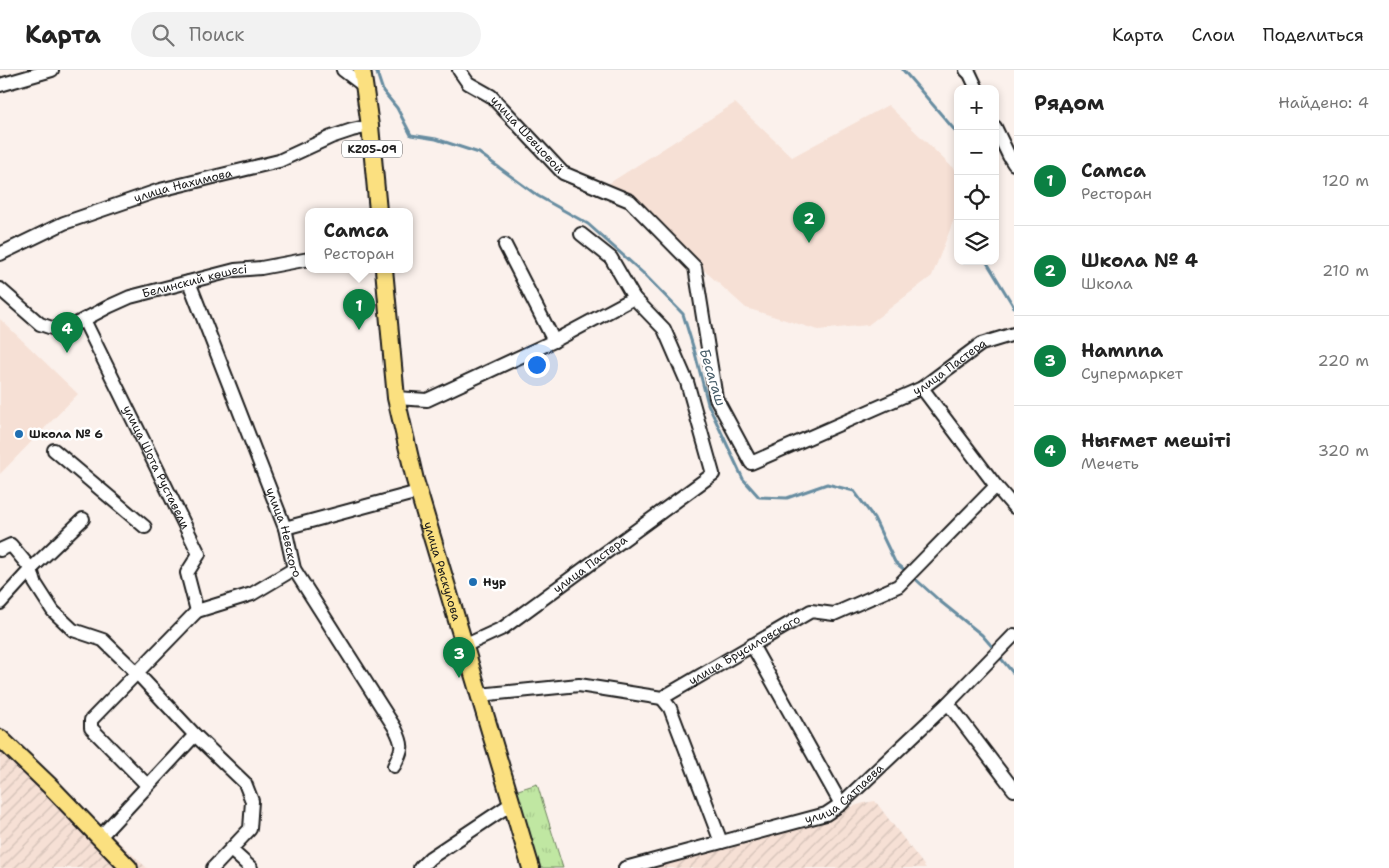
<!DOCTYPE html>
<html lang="ru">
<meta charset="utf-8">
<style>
body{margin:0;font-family:"Shantell Sans",sans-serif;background:#f2f2f2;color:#222}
.controls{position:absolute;right:15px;top:15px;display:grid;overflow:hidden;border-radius:10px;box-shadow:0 2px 8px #0003}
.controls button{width:45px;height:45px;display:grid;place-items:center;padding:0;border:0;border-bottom:1px solid #e0e0e0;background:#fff;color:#222;font:25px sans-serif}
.you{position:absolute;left:536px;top:294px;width:18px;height:18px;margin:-12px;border:4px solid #fff;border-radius:50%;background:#1a73e8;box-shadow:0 0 0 8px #1a73e833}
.badge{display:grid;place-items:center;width:32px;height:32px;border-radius:50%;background:#0b8043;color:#fff;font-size:16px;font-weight:700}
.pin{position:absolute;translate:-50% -41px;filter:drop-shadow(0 1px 2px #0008)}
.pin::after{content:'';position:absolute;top:26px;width:18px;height:15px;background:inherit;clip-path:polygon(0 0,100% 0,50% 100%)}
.popup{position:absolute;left:305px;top:138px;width:108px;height:65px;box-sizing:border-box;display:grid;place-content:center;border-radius:10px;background:#fff;filter:drop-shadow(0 1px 4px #0005);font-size:16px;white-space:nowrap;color:#767676}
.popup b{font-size:19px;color:#222}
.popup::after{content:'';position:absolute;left:50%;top:100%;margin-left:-10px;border:10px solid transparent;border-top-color:#fff}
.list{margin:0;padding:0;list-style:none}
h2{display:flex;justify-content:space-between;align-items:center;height:65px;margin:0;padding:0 20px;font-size:21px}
h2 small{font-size:16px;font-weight:400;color:#767676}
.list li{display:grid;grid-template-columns:32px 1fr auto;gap:15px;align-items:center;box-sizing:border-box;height:90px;padding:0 20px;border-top:1px solid #e0e0e0}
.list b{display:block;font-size:19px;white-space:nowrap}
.list p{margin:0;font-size:16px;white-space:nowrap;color:#767676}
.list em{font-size:16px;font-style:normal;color:#767676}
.icon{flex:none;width:28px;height:28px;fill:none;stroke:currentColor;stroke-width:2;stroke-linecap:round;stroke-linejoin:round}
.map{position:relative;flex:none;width:1014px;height:798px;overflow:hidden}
header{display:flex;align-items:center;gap:30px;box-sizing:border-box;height:70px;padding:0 25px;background:#fff;border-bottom:1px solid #e0e0e0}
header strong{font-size:24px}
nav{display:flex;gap:28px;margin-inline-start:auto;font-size:18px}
.search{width:350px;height:45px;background:#f2f2f2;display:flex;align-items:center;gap:12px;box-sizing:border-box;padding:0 18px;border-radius:28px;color:#767676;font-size:19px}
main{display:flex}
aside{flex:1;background:#fff}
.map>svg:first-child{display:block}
</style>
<header>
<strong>Карта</strong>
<div class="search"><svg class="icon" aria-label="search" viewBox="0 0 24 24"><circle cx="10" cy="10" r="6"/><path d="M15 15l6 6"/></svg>Поиск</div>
<nav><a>Карта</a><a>Слои</a><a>Поделиться</a></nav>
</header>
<main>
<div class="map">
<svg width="1014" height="798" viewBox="0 0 1014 798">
<defs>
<pattern id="industrial-furrows" width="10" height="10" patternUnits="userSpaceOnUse" patternTransform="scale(1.25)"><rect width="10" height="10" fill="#f6e0d5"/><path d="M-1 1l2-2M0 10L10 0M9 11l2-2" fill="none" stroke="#d2c0b6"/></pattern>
<pattern id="park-tufts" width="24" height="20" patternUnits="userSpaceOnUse" patternTransform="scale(1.25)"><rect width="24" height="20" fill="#c0e7a2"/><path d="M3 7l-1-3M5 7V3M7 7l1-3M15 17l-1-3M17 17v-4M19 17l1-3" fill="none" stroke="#a4c68b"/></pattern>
</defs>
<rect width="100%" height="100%" fill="#fbf1ec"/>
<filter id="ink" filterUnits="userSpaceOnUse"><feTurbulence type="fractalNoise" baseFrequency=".02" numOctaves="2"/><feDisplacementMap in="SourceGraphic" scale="10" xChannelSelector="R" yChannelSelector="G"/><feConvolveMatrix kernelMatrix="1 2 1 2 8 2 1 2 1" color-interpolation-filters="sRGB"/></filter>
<g filter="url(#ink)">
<path fill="#f6e0d5" d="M 735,33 L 792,87 L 888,35 L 958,103 L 958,139 L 932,206 L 868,255 L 818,260 L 746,238 L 608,114 Z
M 0,249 L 78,324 L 0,404 Z"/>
<path fill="url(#industrial-furrows)" d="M 0,663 L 147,798 L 0,798 Z
M 875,731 L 926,798 L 649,798 L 864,733 Z"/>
<path fill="url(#park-tufts)" stroke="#6e825f" d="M 537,714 L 563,798 L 540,798 L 515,721 Z"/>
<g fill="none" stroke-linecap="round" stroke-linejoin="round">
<path stroke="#678da1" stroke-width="3" d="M 376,0 L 383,21 L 397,38 L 411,65 L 436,69 L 479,83 L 538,126 L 588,154 L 643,203 L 683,244 L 695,283 L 708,334 L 743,409 L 759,427 L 787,428 L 827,414 L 854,421 L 874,448 L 895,492 L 907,502
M 903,0 L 958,64
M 986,191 L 1014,237
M 912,506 L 941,532 L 982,565 L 995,580
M 998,585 L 1014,604"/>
<g stroke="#1c1c1c" stroke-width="16">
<g id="minor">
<path d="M 343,0 L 364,16"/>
<path id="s1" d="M 459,0 L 468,13 L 491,26 L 563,103 L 630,131 L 695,197 L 716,328 L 751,393 L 922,318 L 981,274 L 1014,264"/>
<path d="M 966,0 L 970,4 L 977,19"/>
<path d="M 0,15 L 52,0"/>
<path d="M 995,57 L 1009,86 L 1014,94"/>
<path d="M 505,175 L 554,271"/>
<path id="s2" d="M 0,184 L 64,153 L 160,120 L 279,91 L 331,67 L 352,60 L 370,56"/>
<path id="s3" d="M 189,212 L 285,458 L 294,499 L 395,658 C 404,676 403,678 394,696"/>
<path id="s4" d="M 0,219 L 40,254 L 55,259 L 68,258 L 110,236 L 130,227 L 235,200 L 261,198 L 309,189"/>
<path id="s5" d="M 84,250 L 199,484 L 187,503 L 197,541 L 252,524 L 294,499"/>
<path d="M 922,318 L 996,416 L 1014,437"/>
<path d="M 396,328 L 427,330 L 554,271 L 634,228"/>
<path d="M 54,380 L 145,457"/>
<path d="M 285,458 L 418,422"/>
<path d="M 0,480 L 11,475 L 31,499 L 35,513 L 53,541 L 73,560 L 103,570 L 137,603 L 195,665 L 245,713 L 252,731 L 250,759 L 213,798"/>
<path d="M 0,533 L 31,499 L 83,449"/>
<path d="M 752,575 L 841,734"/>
<path id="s6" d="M 464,576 L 503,558 L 713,404 L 687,312 L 664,259 L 634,228 L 611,188 L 581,164"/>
<path id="s7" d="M 479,625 L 579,615 L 662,628 L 811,541 L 834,544 L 898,516 L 996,416"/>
<path d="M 662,628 L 670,638 L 721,772"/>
<path d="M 948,633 L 1014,720"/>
<path d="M 147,715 L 91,658 L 91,650 L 197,541"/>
<path d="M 99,768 L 195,665"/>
<path d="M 231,780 L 251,798"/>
<path d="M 420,798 L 430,788 L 511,734"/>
<path id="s8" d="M 625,798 L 826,744 L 841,734 L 948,633 L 1014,565"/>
</g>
</g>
<g stroke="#1c1c1c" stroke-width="20">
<g id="major">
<path d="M 362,0 L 370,56 L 378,141"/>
<path id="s9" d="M 384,199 L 396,328 L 415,410 L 531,798"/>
<path d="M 0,668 L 50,716 L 129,798"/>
</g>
</g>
<use href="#minor" stroke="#fff" stroke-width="12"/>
<use href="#major" stroke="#fbe080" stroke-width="16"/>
</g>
</g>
<g fill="#1f6fb2" stroke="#fff" stroke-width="2">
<circle cx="19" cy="364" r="5"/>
<circle cx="473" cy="512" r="5"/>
</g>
<g text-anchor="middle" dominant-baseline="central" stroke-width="5" stroke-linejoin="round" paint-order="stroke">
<rect fill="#fff" stroke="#606060" stroke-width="1" x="342" y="70.5" width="60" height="17" rx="4"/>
<g font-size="11" font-weight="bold" fill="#1c1c1c">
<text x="372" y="79">KZ05-09</text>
</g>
<g font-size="12" fill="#1c1c1c" stroke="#fff">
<text stroke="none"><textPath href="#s1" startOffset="95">улица Шевцовой</textPath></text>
<text stroke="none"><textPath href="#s2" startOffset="196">улица Нахимова</textPath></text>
<text stroke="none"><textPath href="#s4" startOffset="218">Белинский көшесi</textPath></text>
<text stroke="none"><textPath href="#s1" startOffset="741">улица Пастера</textPath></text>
<text stroke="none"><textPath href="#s5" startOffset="164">улица Шота Руставели</textPath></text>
<text stroke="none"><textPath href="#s3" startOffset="268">улица Невского</textPath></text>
<text stroke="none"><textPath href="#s6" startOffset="151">улица Пастера</textPath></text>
<text stroke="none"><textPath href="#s9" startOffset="309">улица Рыскулова</textPath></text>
<text stroke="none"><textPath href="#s7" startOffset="280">улица Брусиловского</textPath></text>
<text stroke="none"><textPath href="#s8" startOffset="234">улица Сатпаева</textPath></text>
</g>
<g font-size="12" font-weight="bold" fill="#1c1c1c" stroke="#fff" text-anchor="start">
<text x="29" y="364">Школа № 6</text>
<text x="483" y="512">Hyp</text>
</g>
<g font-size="14" font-style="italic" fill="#485e6a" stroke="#fff">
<text transform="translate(713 307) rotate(73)">Бесагаш</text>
</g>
</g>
</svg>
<div class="controls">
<button>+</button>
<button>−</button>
<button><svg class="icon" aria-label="locate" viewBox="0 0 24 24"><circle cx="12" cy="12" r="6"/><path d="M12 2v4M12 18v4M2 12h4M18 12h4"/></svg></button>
<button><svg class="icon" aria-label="layers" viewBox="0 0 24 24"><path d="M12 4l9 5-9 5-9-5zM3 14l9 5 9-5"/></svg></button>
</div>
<div class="you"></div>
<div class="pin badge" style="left:359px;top:260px">1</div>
<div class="popup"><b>Camca</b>Ресторан</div>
<div class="pin badge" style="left:809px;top:173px">2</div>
<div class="pin badge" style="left:459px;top:608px">3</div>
<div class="pin badge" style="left:67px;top:283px">4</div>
</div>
<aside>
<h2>Рядом<small>Найдено: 4</small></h2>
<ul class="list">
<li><span class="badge">1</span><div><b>Camca</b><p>Ресторан</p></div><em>120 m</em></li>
<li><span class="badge">2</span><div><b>Школа № 4</b><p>Школа</p></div><em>210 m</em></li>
<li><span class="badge">3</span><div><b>Hamnna</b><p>Супермаркет</p></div><em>220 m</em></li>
<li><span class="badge">4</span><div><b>Нығмет мешіті</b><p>Мечеть</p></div><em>320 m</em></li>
</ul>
</aside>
</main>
